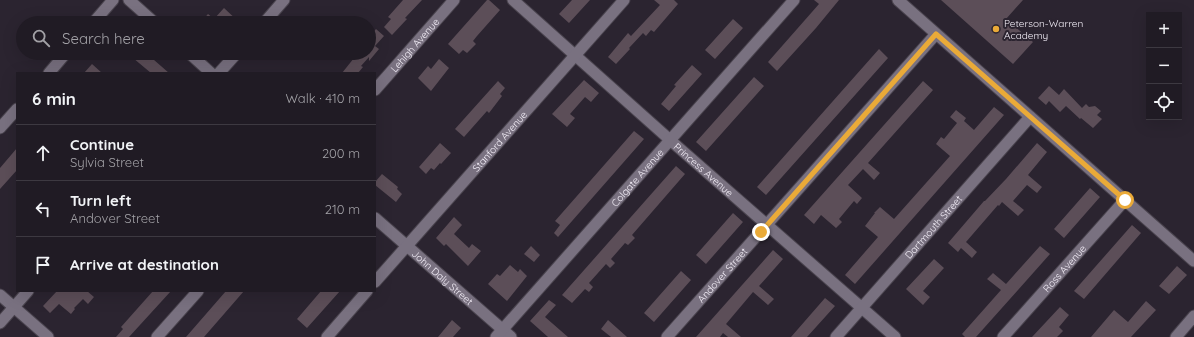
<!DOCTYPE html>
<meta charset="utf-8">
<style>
body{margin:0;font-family:Quicksand,sans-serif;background:#2d2831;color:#f1f3f6}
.controls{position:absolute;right:12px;top:12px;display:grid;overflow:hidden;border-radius:0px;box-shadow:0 4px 16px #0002}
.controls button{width:36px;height:36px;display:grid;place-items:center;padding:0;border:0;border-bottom:1px solid #3d3941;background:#201b24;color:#f1f3f6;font:20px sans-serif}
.stop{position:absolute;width:12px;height:12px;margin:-9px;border:3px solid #eaaa38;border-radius:50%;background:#fff}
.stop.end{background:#eaaa38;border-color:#fff;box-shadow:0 1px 4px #0008}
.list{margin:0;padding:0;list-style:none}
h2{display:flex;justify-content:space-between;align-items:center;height:52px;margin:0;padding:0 16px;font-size:17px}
h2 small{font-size:13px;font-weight:400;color:#a2a1a6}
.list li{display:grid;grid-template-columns:26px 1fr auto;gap:12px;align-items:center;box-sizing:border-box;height:56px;padding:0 16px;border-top:1px solid #3d3941}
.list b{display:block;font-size:15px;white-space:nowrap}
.list p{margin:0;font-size:13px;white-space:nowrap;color:#a2a1a6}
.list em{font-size:13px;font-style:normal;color:#a2a1a6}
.icon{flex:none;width:22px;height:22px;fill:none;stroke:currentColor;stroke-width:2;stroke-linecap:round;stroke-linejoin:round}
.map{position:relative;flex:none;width:1194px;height:337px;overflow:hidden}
.search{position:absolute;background:#201b24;box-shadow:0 4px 16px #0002;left:16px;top:16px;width:360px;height:44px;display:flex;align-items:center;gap:10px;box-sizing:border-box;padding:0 14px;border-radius:22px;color:#a2a1a6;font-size:15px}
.panel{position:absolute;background:#201b24;box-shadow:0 4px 16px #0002;left:16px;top:72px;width:360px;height:220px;border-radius:0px}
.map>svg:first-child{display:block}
</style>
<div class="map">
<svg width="1194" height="337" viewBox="0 0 1194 337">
<rect width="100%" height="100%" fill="#2b2430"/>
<path fill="#5c4e58" d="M 403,0 L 422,0 L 405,18 L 407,19 L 392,35 L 384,27 L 391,19 L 388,17 Z
M 487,0 L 489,0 L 500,10 L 477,36 L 473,41 L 476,44 L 467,53 L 463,50 L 459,54 L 448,44 Z
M 572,0 L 590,0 L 569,23 L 559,14 Z
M 654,0 L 674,0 L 678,4 L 654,32 L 651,30 L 646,36 L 643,33 L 629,48 L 630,49 L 616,64 L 608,57 L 628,33 L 631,36 L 660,5 Z
M 814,0 L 839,0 L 816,28 L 777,71 L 768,62 L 819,4 Z
M 941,0 L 1023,0 L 1006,19 L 1033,42 L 1013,64 Z
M 224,8 L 240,23 L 200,23 L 208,14 L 214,19 Z
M 733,19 L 743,28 L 715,59 L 705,50 Z
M 376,29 L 384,36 L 375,46 L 379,49 L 369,61 L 369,57 L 361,66 L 363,67 L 358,73 L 342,73 L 358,53 L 369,53 L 369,37 Z
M 879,49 L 888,58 L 766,195 L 757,187 Z
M 137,53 L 146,53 L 169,73 L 151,73 L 133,58 Z
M 439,59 L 449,68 L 431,91 L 418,78 L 428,66 L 431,69 Z
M 92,64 L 102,73 L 84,73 Z
M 692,65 L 702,74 L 669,111 L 661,104 L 676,86 L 674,85 Z
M 754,77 L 764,86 L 706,151 L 696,142 Z
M 584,80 L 599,93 L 591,102 L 585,97 L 570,114 L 575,118 L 567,127 L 552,114 Z
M 498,81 L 505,88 L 500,94 L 502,96 L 489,113 L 487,111 L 464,137 L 455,129 Z
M 923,81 L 933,90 L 868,163 L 880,173 L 874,180 L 863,169 L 848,185 L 862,198 L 857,204 L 854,201 L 839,219 L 842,222 L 836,228 L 821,215 L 814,224 L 804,215 Z
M 1049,86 L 1059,95 L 1064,89 L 1082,108 L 1086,104 L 1089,107 L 1095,106 L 1101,111 L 1097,115 L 1102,119 L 1093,128 L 1081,118 L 1080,119 L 1066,106 L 1060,112 L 1049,101 L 1046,105 L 1038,98 Z
M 994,107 L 1004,115 L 855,284 L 845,275 L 878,237 L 865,226 L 875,213 L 874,213 L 880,207 L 894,219 L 950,156 L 936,144 L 941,137 L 944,139 L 957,123 L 950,117 L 956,110 L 966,118 L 964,121 L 974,130 Z
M 634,131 L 644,139 L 558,237 L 554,233 L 560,225 L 555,221 Z
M 440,143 L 451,153 L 441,164 L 440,163 L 434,170 L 431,168 L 426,174 L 419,167 Z
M 1037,143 L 1047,152 L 1028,175 L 1042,187 L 1037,193 L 1027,185 L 1013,201 L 1024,210 L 1018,216 L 1002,202 L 999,206 L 998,205 L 966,242 L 977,252 L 972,258 L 961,248 L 958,252 L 948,243 L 984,201 L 985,201 L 1006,179 Z
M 17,148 L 17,170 L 0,189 L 0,168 Z
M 676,166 L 685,174 L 632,235 L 635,238 L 628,245 L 625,243 L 611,259 L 615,263 L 610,268 L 606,264 L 589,283 L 593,287 L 589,292 L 585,289 L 572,303 L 562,295 Z
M 382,174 L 398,187 L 397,189 L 402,194 L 396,202 L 375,185 L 375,182 Z
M 1090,188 L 1100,197 L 1064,238 L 1054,229 Z
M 733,213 L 743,222 L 706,264 L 696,255 Z
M 454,217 L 462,225 L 454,234 L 469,248 L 472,244 L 481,251 L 468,266 L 446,244 L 444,246 L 436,238 Z
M 1132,225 L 1141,233 L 1084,299 L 1074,291 Z
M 531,246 L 540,255 L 534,262 L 524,254 Z
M 1040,246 L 1050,254 L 976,337 L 965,337 L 962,334 L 1001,290 L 987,279 L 993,273 L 1006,284 Z
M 773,250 L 783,259 L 759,286 L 774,299 L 768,305 L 753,292 L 726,324 L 741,337 L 728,337 L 723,333 L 720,337 L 696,337 Z
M 934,259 L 944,268 L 923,291 L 930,297 L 923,305 L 906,289 Z
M 510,265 L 518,272 L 520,269 L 527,276 L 507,301 L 488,284 L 497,274 L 500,276 Z
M 1177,266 L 1187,275 L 1169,294 L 1159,286 Z
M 681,271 L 691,280 L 654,322 L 644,313 Z
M 57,291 L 87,291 L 94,297 L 88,304 L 83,299 L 74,308 L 75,309 L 71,314 L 59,304 L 50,313 L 43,306 Z
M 153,291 L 171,291 L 129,337 L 116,337 L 123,329 L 121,327 Z
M 226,291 L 244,291 L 204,337 L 186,337 Z
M 321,291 L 340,291 L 307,328 L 297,319 Z
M 825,298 L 835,306 L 807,337 L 791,337 Z
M 549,300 L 556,305 L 545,317 L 568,337 L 548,337 L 530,321 Z
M 1146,301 L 1156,310 L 1131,337 L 1091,337 L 1114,310 L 1128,322 Z
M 1060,307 L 1069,315 L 1059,327 L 1063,331 L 1057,337 L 1032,337 Z
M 452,320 L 461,328 L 453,337 L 438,337 Z
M 608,320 L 627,337 L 611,337 L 601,329 Z"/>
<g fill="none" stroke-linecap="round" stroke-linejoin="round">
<g stroke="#49434d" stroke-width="13">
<g id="minor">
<path d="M 129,0 L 155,23"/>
<path id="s1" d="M 513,0 L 678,147 L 895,337"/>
<path d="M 898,0 L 1194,261"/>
<path d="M 93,23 L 113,0"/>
<path d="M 264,23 L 284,0"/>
<path d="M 189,53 L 211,73"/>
<path d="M 49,73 L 66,53"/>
<path d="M 219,73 L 237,53"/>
<path id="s2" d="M 375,90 L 454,0"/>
<path d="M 0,128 L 17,109"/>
<path id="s3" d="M 375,218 L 511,337"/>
<path id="s4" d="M 375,282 L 624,0"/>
<path d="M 0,295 L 48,337"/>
<path d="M 0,323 L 28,291"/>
<path d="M 157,337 L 198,291"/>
<path d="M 327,337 L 367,291"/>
<path id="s5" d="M 496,337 L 794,0"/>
<path id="s6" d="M 667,337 L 936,34"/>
<path id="s7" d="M 836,337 L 1030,117"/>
<path id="s8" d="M 1003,337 L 1125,200"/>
<path d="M 1176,337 L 1194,316"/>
</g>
</g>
<use href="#minor" stroke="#797180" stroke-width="11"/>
</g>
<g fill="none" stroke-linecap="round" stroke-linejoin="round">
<path stroke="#eaaa38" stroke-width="5" d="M 761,232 L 936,34 L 1125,200"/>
</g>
<circle fill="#eaaa38" stroke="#2b2430" stroke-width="1.5" cx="996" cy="29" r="4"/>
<g text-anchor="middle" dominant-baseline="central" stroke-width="4" stroke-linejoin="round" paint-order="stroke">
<g font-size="10" fill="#f2edf6" stroke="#2b2430" text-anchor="start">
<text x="1004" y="23">Peterson-Warren<tspan x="1004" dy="12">Academy</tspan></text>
</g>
<g font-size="10" fill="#f2edf6" stroke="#2b2430">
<text stroke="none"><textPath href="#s2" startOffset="60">Lehigh Avenue</textPath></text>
<text stroke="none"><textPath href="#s4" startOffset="188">Stanford Avenue</textPath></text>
<text stroke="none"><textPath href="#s1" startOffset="255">Princess Avenue</textPath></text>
<text stroke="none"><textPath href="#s5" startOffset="213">Colgate Avenue</textPath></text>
<text stroke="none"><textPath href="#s7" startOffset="147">Dartmouth Street</textPath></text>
<text stroke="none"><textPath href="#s8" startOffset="92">Ross Avenue</textPath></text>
<text stroke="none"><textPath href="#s6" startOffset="83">Andover Street</textPath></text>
<text stroke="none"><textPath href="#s3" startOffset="90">John Daly Street</textPath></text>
</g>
</g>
</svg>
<div class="controls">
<button>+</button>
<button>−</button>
<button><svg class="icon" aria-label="locate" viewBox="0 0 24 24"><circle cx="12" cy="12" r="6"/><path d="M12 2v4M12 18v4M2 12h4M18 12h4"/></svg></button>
</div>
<div class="stop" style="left:1125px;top:200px"></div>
<div class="stop end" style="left:761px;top:232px"></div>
<div class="search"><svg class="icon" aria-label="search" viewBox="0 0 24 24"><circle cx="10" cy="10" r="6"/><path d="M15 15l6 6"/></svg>Search here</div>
<section class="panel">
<h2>6 min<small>Walk · 410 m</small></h2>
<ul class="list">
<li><svg class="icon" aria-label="ahead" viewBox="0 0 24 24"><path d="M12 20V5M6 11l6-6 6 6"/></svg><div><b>Continue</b><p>Sylvia Street</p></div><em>200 m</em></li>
<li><svg class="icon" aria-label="left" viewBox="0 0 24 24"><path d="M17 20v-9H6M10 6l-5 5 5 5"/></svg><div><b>Turn left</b><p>Andover Street</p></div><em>210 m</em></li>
<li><svg class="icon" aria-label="arrive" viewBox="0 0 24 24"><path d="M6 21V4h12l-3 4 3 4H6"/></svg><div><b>Arrive at destination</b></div></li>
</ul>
</section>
</div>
